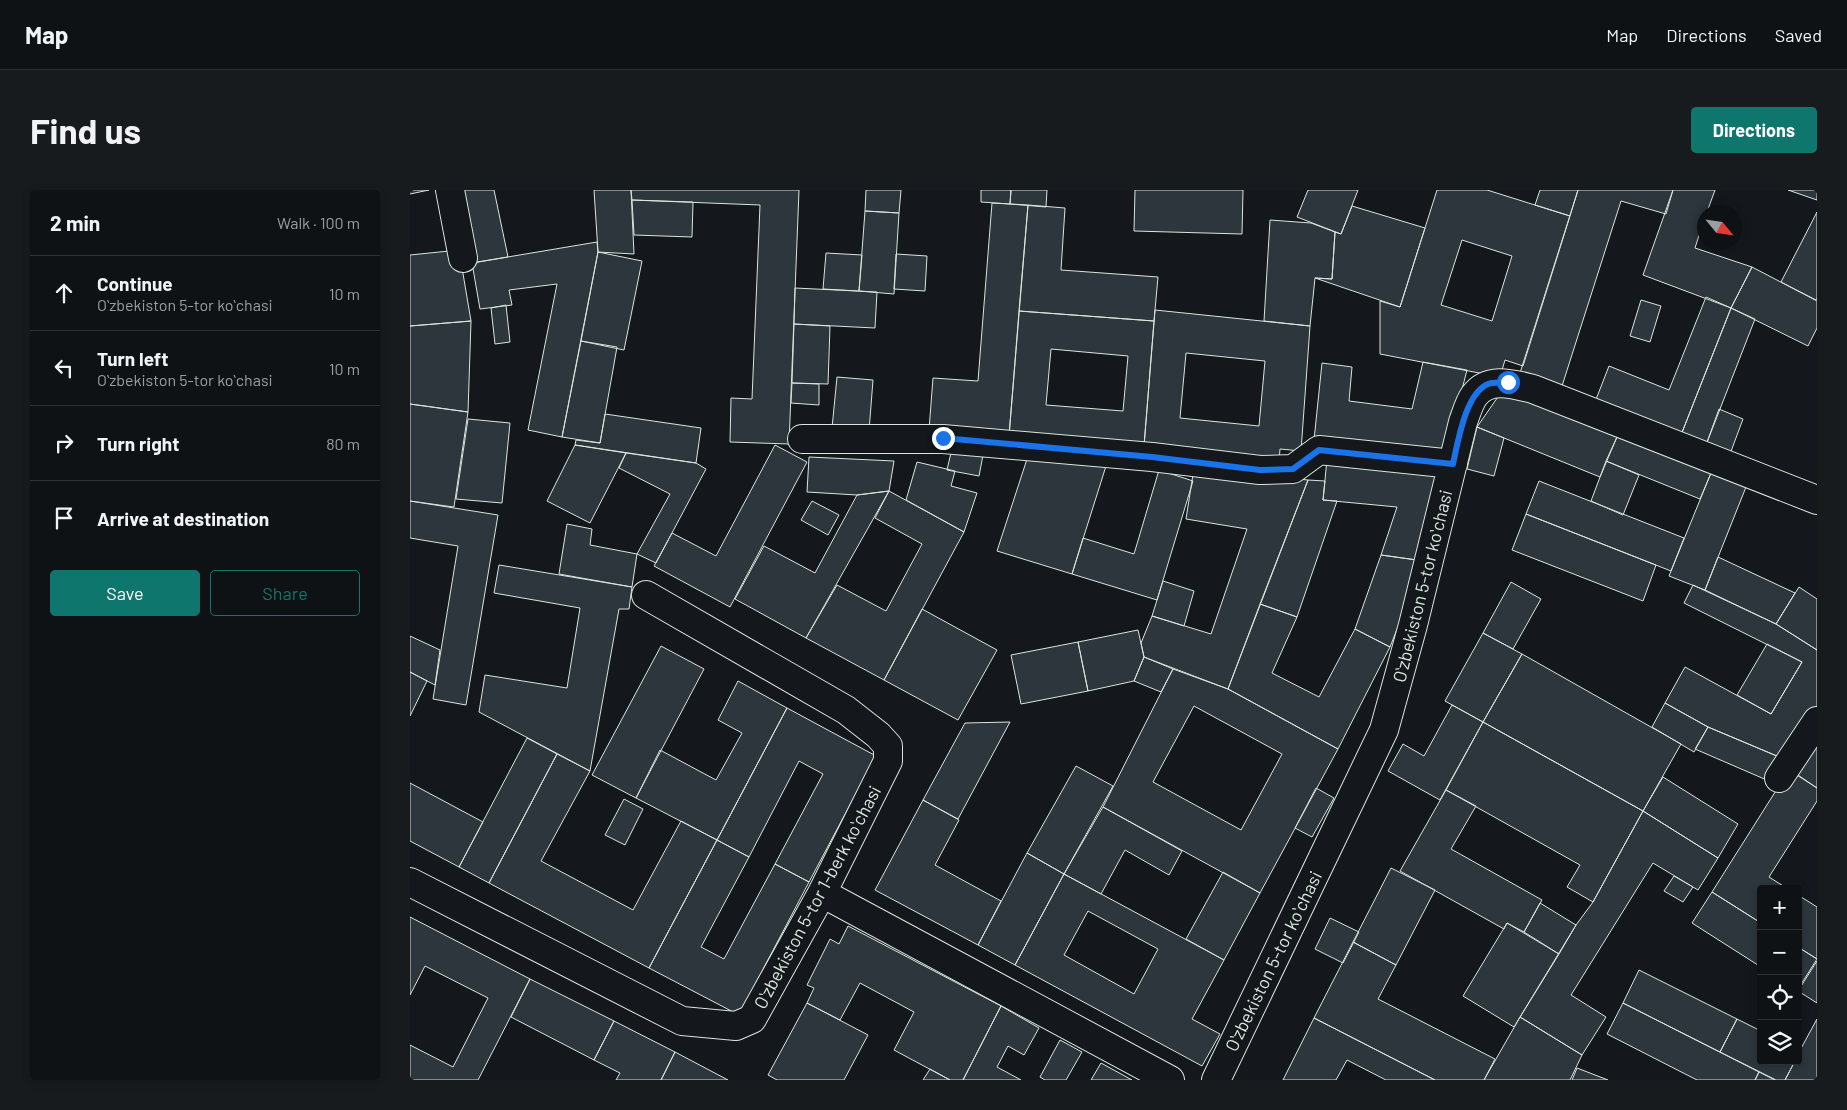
<!DOCTYPE html>
<meta charset="utf-8">
<style>
body{margin:0;font-family:Barlow,sans-serif;background:#181b1e;color:#f1f3f6}
.controls{position:absolute;right:15px;bottom:15px;display:grid;overflow:hidden;border-radius:5px;box-shadow:0 2px 8px #0003}
.controls button{width:45px;height:45px;display:grid;place-items:center;padding:0;border:0;border-bottom:1px solid #2f3234;background:#0f1215;color:#f1f3f6;font:25px sans-serif}
.compass{position:absolute;left:1287px;top:15px;width:45px;height:45px;border-radius:50%;background:#0f1215;box-shadow:0 2px 8px #0003;rotate:119deg}
.stop{position:absolute;width:15px;height:15px;margin:-11px;border:4px solid #1a73e8;border-radius:50%;background:#fff}
.stop.end{background:#1a73e8;border-color:#fff;box-shadow:0 1px 5px #0008}
.list{margin:0;padding:0;list-style:none}
h2{display:flex;justify-content:space-between;align-items:center;height:65px;margin:0;padding:0 20px;font-size:21px}
h2 small{font-size:16px;font-weight:400;color:#9b9ea0}
.list li{display:grid;grid-template-columns:32px 1fr auto;gap:15px;align-items:center;box-sizing:border-box;height:75px;padding:0 20px;border-top:1px solid #2f3234}
.list b{display:block;font-size:19px;white-space:nowrap}
.list p{margin:0;font-size:16px;white-space:nowrap;color:#9b9ea0}
.list em{font-size:16px;font-style:normal;color:#9b9ea0}
.actions{display:flex;gap:10px;padding:15px 20px}
.actions a{flex:1;padding:11px 0;border:1px solid #0f766e;border-radius:5px;text-align:center;font-size:18px;color:#0f766e}
.actions .main{background:#0f766e;color:#fff}
.icon{flex:none;width:28px;height:28px;fill:none;stroke:currentColor;stroke-width:2;stroke-linecap:round;stroke-linejoin:round}
.map{position:relative;flex:none;width:1407px;height:890px;overflow:hidden;border-radius:5px}
header{display:flex;align-items:center;gap:30px;box-sizing:border-box;height:70px;padding:0 25px;background:#0f1215;border-bottom:1px solid #2f3234}
header strong{font-size:24px}
nav{display:flex;gap:28px;margin-inline-start:auto;font-size:18px}
.intro{display:flex;align-items:center;justify-content:space-between;box-sizing:border-box;height:120px;padding:0 30px}
h1{margin:0;font-size:35px}
.button{padding:12px 22px;border-radius:5px;background:#0f766e;color:#fff;font-size:18px;font-weight:700}
main{display:flex;gap:30px;padding:0 30px}
aside{flex:1;background:#0f1215;border-radius:5px;box-shadow:0 2px 8px #0003}
.map>svg:first-child{display:block}
</style>
<header>
<strong>Map</strong>
<nav><a>Map</a><a>Directions</a><a>Saved</a></nav>
</header>
<div class="intro"><h1>Find us</h1><a class="button">Directions</a></div>
<main>
<aside>
<h2>2 min<small>Walk · 100 m</small></h2>
<ul class="list">
<li><svg class="icon" aria-label="ahead" viewBox="0 0 24 24"><path d="M12 20V5M6 11l6-6 6 6"/></svg><div><b>Continue</b><p>Oʻzbekiston 5-tor koʻchasi</p></div><em>10 m</em></li>
<li><svg class="icon" aria-label="left" viewBox="0 0 24 24"><path d="M17 20v-9H6M10 6l-5 5 5 5"/></svg><div><b>Turn left</b><p>Oʻzbekiston 5-tor koʻchasi</p></div><em>10 m</em></li>
<li><svg class="icon" aria-label="right" viewBox="0 0 24 24"><path d="M7 20v-9h11M14 6l5 5-5 5"/></svg><div><b>Turn right</b></div><em>80 m</em></li>
<li><svg class="icon" aria-label="arrive" viewBox="0 0 24 24"><path d="M6 21V4h12l-3 4 3 4H6"/></svg><div><b>Arrive at destination</b></div></li>
</ul>
<div class="actions"><a class="main">Save</a><a>Share</a></div>
</aside>
<div class="map">
<svg width="1407" height="890" viewBox="0 0 1407 890">
<rect width="100%" height="100%" fill="#14181c"/>
<path fill="#2c363c" stroke="#d8e6dc" fill-rule="evenodd" d="M 0,0 L 19,0 L 0,4 Z
M 46,0 L 84,0 L 98,67 L 62,73 Z
M 184,0 L 221,0 L 224,64 L 188,62 Z
M 221,0 L 389,0 L 379,254 L 320,252 L 321,208 L 342,209 L 350,15 L 222,10 Z
M 456,0 L 491,0 L 489,23 L 455,21 Z
M 571,0 L 601,0 L 600,14 L 571,12 Z
M 601,0 L 637,0 L 636,17 L 600,14 Z
M 725,0 L 833,0 L 832,44 L 724,41 Z
M 898,0 L 948,0 L 931,44 L 887,27 Z
M 1027,0 L 1077,0 L 1160,26 L 1113,176 L 1095,170 L 1090,187 L 970,164 L 970,111 L 990,117 ZM 1052,50 L 1102,66 L 1082,131 L 1031,115 Z
M 1130,0 L 1168,0 L 1160,26 L 1125,15 Z
M 1168,0 L 1263,0 L 1256,24 L 1211,11 L 1152,196 L 1110,183 Z
M 1263,0 L 1305,0 L 1297,22 L 1294,22 L 1294,30 L 1285,58 L 1342,77 L 1321,118 L 1233,85 Z
M 1378,0 L 1407,0 L 1407,10 Z
M 222,10 L 283,12 L 282,47 L 224,45 Z
M 582,13 L 618,15 L 599,246 L 519,240 L 523,188 L 568,191 Z
M 618,15 L 655,18 L 651,80 L 748,87 L 744,131 L 609,121 Z
M 942,16 L 1015,38 L 990,117 L 905,88 L 922,89 L 925,42 L 931,44 Z
M 455,21 L 489,23 L 484,104 L 449,101 Z
M 1407,22 L 1407,108 L 1406,110 L 1371,92 Z
M 860,30 L 901,33 L 925,42 L 922,89 L 905,88 L 900,136 L 854,131 Z
M 187,52 L 188,62 L 152,247 L 118,240 L 147,94 L 99,100 L 102,115 L 70,119 L 62,73 Z
M 49,60 L 61,131 L 0,136 L 0,65 Z
M 188,62 L 232,71 L 214,160 L 171,151 Z
M 416,63 L 452,65 L 449,101 L 413,99 Z
M 486,64 L 517,66 L 515,101 L 484,99 Z
M 1342,77 L 1407,111 L 1407,138 L 1398,156 L 1321,118 Z
M 385,98 L 467,102 L 465,138 L 384,134 Z
M 1296,107 L 1321,118 L 1271,245 L 1185,212 L 1199,176 L 1259,200 Z
M 1231,110 L 1251,116 L 1240,152 L 1220,146 Z
M 96,115 L 100,152 L 85,154 L 81,118 Z
M 1321,118 L 1345,129 L 1296,255 L 1271,245 Z
M 745,120 L 900,136 L 891,261 L 870,259 L 869,272 L 734,256 ZM 776,163 L 855,171 L 849,236 L 770,228 Z
M 609,121 L 744,131 L 734,256 L 599,246 ZM 641,159 L 718,166 L 713,221 L 636,215 Z
M 61,131 L 58,222 L 0,214 L 0,136 Z
M 384,134 L 420,136 L 418,194 L 382,193 Z
M 171,151 L 207,157 L 190,253 L 152,247 Z
M 1013,172 L 1057,180 L 1035,266 L 904,250 L 912,173 L 942,177 L 939,211 L 1002,219 Z
M 427,187 L 463,190 L 459,241 L 422,238 Z
M 382,193 L 409,194 L 409,215 L 381,213 Z
M 1092,201 L 1207,247 L 1190,287 L 1067,237 Z
M 0,214 L 58,222 L 44,317 L 0,311 Z
M 1309,219 L 1333,229 L 1320,264 L 1296,255 Z
M 195,224 L 291,238 L 286,273 L 165,255 L 166,250 L 190,253 Z
M 58,229 L 100,233 L 92,313 L 46,309 Z
M 1067,237 L 1094,248 L 1084,286 L 1057,279 Z
M 1207,247 L 1301,283 L 1290,309 L 1196,271 Z
M 543,254 L 574,260 L 569,286 L 537,280 Z
M 165,255 L 216,263 L 180,333 L 137,311 Z
M 365,255 L 397,272 L 320,417 L 244,376 L 262,343 L 306,366 Z
M 216,263 L 286,273 L 296,279 L 246,373 L 227,364 L 260,304 L 209,278 Z
M 618,266 L 696,276 L 662,384 L 587,361 Z
M 399,267 L 484,271 L 479,301 L 447,305 L 397,302 Z
M 917,269 L 1031,280 L 1014,371 L 971,365 L 987,317 L 913,310 Z
M 1196,271 L 1229,285 L 1213,325 L 1181,311 Z
M 507,272 L 545,281 L 541,296 L 567,303 L 554,342 L 496,310 Z
M 784,278 L 898,290 L 818,499 L 734,467 L 731,453 L 742,426 L 801,444 L 837,339 L 776,329 Z
M 749,280 L 783,291 L 747,410 L 662,384 L 673,348 L 724,364 Z
M 1301,283 L 1336,297 L 1295,400 L 1259,386 Z
M 898,290 L 915,291 L 913,310 L 927,311 L 887,427 L 850,414 Z
M 1129,291 L 1274,348 L 1261,381 L 1116,324 Z
M 479,301 L 396,448 L 325,409 L 354,356 L 405,383 L 447,305 Z
M 479,301 L 554,342 L 474,490 L 396,448 L 427,395 L 476,421 L 512,354 L 465,328 Z
M 0,311 L 88,325 L 56,515 L 23,509 L 48,356 L 0,348 Z
M 402,311 L 429,325 L 418,345 L 391,330 Z
M 1116,324 L 1246,375 L 1233,411 L 1102,360 Z
M 157,334 L 182,339 L 180,355 L 227,364 L 222,397 L 149,384 Z
M 971,365 L 1014,371 L 980,457 L 945,439 Z
M 1308,367 L 1385,403 L 1366,434 L 1295,400 Z
M 89,375 L 222,397 L 219,419 L 209,419 L 180,581 L 69,522 L 75,485 L 157,498 L 170,418 L 84,403 Z
M 753,391 L 784,401 L 774,436 L 742,426 Z
M 1101,392 L 1131,409 L 1103,459 L 1073,443 Z
M 1283,395 L 1366,434 L 1407,460 L 1407,520 L 1374,569 L 1298,537 L 1255,513 L 1275,477 L 1361,524 L 1392,472 L 1274,413 Z
M 1389,397 L 1407,409 L 1407,460 L 1366,434 Z
M 850,414 L 887,427 L 862,483 L 909,507 L 945,439 L 980,457 L 928,559 L 818,499 Z
M 512,419 L 587,460 L 548,530 L 474,490 Z
M 728,440 L 734,467 L 724,491 L 678,501 L 668,452 Z
M 1073,443 L 1112,464 L 1073,532 L 1035,511 Z
M 0,446 L 30,460 L 25,495 L 0,482 Z
M 668,452 L 678,501 L 611,514 L 601,465 Z
M 1357,454 L 1392,472 L 1361,524 L 1327,505 Z
M 251,456 L 294,479 L 226,608 L 182,585 Z
M 1112,464 L 1271,554 L 1233,621 L 1073,532 Z
M 734,467 L 763,479 L 751,502 L 724,491 Z
M 763,479 L 818,499 L 928,559 L 850,703 L 693,617 ZM 784,516 L 872,564 L 831,640 L 743,592 Z
M 0,482 L 17,491 L 0,526 Z
M 328,491 L 377,518 L 307,650 L 226,608 L 250,560 L 306,590 L 332,543 L 308,530 Z
M 1255,513 L 1298,537 L 1284,562 L 1242,537 Z
M 1042,515 L 1073,532 L 1030,610 L 978,581 L 993,554 L 1014,566 Z
M 377,518 L 466,566 L 399,692 L 365,674 L 413,584 L 389,571 L 339,667 L 307,650 Z
M 600,532 L 548,629 L 513,610 L 555,533 Z
M 1073,532 L 1233,621 L 1183,712 L 1157,697 L 1170,675 L 1036,600 Z
M 1298,537 L 1374,569 L 1359,591 L 1285,559 Z
M 117,548 L 147,564 L 79,693 L 49,677 Z
M 1407,550 L 1407,598 L 1385,583 Z
M 147,564 L 180,581 L 131,671 L 223,720 L 271,631 L 307,650 L 239,778 L 79,693 Z
M 666,576 L 703,596 L 654,684 L 617,663 Z
M 1379,580 L 1407,598 L 1407,611 L 1359,687 L 1378,699 L 1351,699 L 1351,733 L 1302,702 Z
M 1253,587 L 1328,634 L 1308,668 L 1233,621 Z
M 0,593 L 73,632 L 49,677 L 0,651 Z
M 906,598 L 924,608 L 902,647 L 885,638 Z
M 1036,600 L 1066,616 L 1041,659 L 1132,710 L 1114,742 L 1097,733 L 1094,739 L 990,681 Z
M 214,609 L 233,619 L 215,655 L 195,645 Z
M 513,610 L 549,630 L 525,675 L 591,711 L 568,755 L 465,700 Z
M 693,617 L 772,661 L 759,685 L 715,660 L 691,704 L 654,684 Z
M 1233,621 L 1308,668 L 1288,700 L 1243,673 L 1161,805 L 1196,827 L 1172,865 L 1110,827 L 1166,735 L 1183,712 Z
M 307,650 L 339,667 L 291,757 L 314,769 L 365,674 L 399,692 L 329,825 L 239,778 Z
M 617,663 L 654,684 L 605,775 L 568,755 Z
M 981,678 L 1025,700 L 986,775 L 943,752 Z
M 813,682 L 850,703 L 814,770 L 776,749 Z
M 654,684 L 814,770 L 782,829 L 810,844 L 792,876 L 605,775 ZM 678,721 L 748,759 L 724,804 L 654,765 Z
M 1264,686 L 1283,697 L 1273,712 L 1254,701 Z
M 1302,702 L 1351,733 L 1351,777 L 1282,733 Z
M 1388,705 L 1407,717 L 1407,769 L 1388,757 Z
M 1130,713 L 1166,735 L 1149,764 L 1114,742 Z
M 0,727 L 120,789 L 68,890 L 0,890 L 0,855 L 43,877 L 78,808 L 15,776 L 0,805 Z
M 920,728 L 949,742 L 933,773 L 905,759 Z
M 1097,733 L 1149,764 L 1104,837 L 1053,806 Z
M 438,736 L 591,816 L 553,890 L 540,890 L 484,860 L 504,822 L 450,793 L 430,830 L 397,813 L 404,798 L 397,795 L 420,749 L 429,754 Z
M 943,752 L 986,775 L 968,809 L 1085,869 L 1074,890 L 1025,890 L 904,828 Z
M 1388,757 L 1407,769 L 1388,799 Z
M 1407,771 L 1407,813 L 1388,801 Z
M 1229,780 L 1327,829 L 1310,862 L 1213,813 Z
M 120,789 L 204,831 L 184,870 L 101,827 Z
M 397,813 L 458,845 L 434,890 L 367,890 L 358,885 Z
M 1213,813 L 1349,882 L 1345,890 L 1287,890 L 1197,844 Z
M 591,816 L 629,838 L 614,865 L 598,856 L 587,877 L 611,890 L 553,890 Z
M 1110,827 L 1172,865 L 1160,890 L 1074,890 Z
M 904,828 L 1025,890 L 976,890 L 937,870 L 926,890 L 873,890 Z
M 1327,829 L 1351,841 L 1351,871 L 1385,871 L 1375,890 L 1366,890 L 1310,862 Z
M 1407,829 L 1407,890 L 1375,890 L 1385,871 L 1388,871 L 1388,864 Z
M 204,831 L 265,862 L 251,890 L 206,890 L 210,883 L 184,870 Z
M 650,850 L 672,862 L 656,890 L 635,890 L 630,887 Z
M 265,862 L 318,890 L 251,890 Z
M 691,873 L 722,890 L 681,890 Z
M 1167,878 L 1198,890 L 1162,890 Z
M 520,879 L 540,890 L 513,890 Z
M 1349,882 L 1365,890 L 1345,890 Z"/>
<g fill="none" stroke-linecap="round" stroke-linejoin="round">
<g stroke="#d8e6dc" stroke-width="30">
<path id="street" d="M 40,0 L 53,68
M 392,249 L 533,249 L 742,267 L 850,280 L 883,279 L 909,260 L 1043,274
M 1369,588 L 1407,531
M 0,692 L 272,831 L 326,836 L 342,829 L 412,703 L 478,571 L 478,556 L 468,545 L 436,520 L 236,405
M 412,703 L 760,890
M 806,890 L 974,540 L 1003,435 L 1053,232 C 1056,224 1059,213 1064,206 C 1078,186 1103,194 1123,199 L 1407,310"/>
</g>
<use href="#street" stroke="#14181c" stroke-width="28"/>
</g>
<g fill="none" stroke-linecap="round" stroke-linejoin="round">
<path stroke="#1a73e8" stroke-width="6" d="M 533,248 L 742,267 L 850,280 L 883,279 L 909,260 L 1043,274 C 1048,252 1055,204 1078,194 C 1083,192 1092,193 1098,192"/>
</g>
<g text-anchor="middle" dominant-baseline="central" stroke-width="4" stroke-linejoin="round" paint-order="stroke">
<g font-size="18" fill="#d8e6dc" stroke="#14181c">
<text transform="translate(1012 396) rotate(-76)">Oʻzbekiston 5-tor koʻchasi</text>
<text transform="translate(407 707) rotate(-62)">Oʻzbekiston 5-tor 1-berk koʻchasi</text>
<text transform="translate(863 771) rotate(-64)">Oʻzbekiston 5-tor koʻchasi</text>
</g>
</g>
</svg>
<div class="controls">
<button>+</button>
<button>−</button>
<button><svg class="icon" aria-label="locate" viewBox="0 0 24 24"><circle cx="12" cy="12" r="6"/><path d="M12 2v4M12 18v4M2 12h4M18 12h4"/></svg></button>
<button><svg class="icon" aria-label="layers" viewBox="0 0 24 24"><path d="M12 4l9 5-9 5-9-5zM3 14l9 5 9-5"/></svg></button>
</div>
<svg class="compass" viewBox="-18 -18 36 36"><path d="M0-13l5 13h-10z" fill="#e53935"/><path d="M0 13l5-13h-10z" fill="#9b9ea0"/></svg>
<div class="stop" style="left:1098px;top:192px"></div>
<div class="stop end" style="left:533px;top:248px"></div>
</div>
</main>
